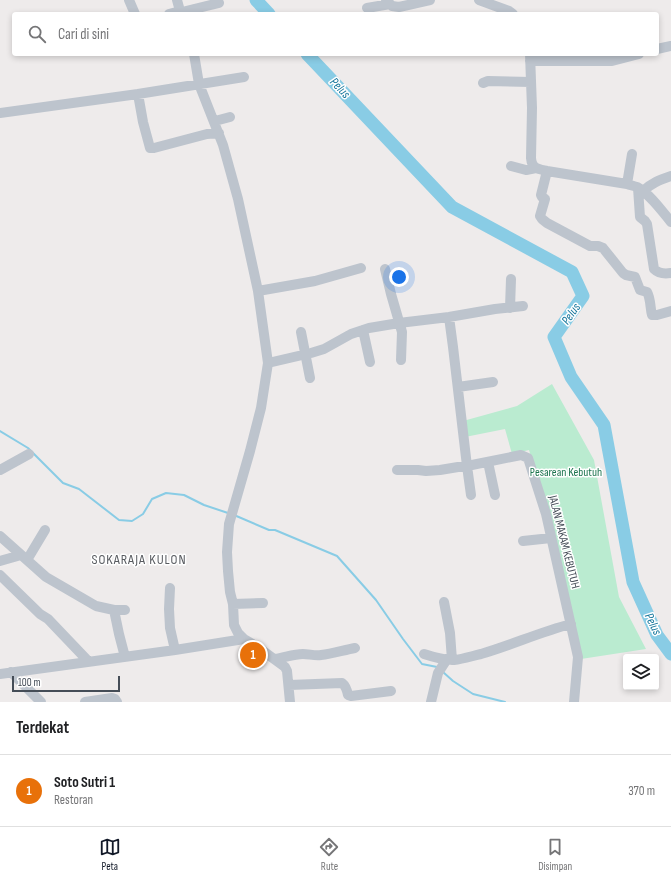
<!DOCTYPE html>
<html lang="id">
<style>
body{margin:0;font-family:"Sofia Sans Condensed",sans-serif;background:#f6f6f6;color:#202124}
.controls{position:absolute;right:12px;bottom:12px;display:grid;overflow:hidden;border-radius:4px;box-shadow:0 2px 6px #0003}
.controls button{width:36px;height:36px;display:grid;place-items:center;padding:0;border:0;border-bottom:1px solid #e0e0e0;background:#fff;color:#202124;font:20px sans-serif}
.scale{position:absolute;left:12px;bottom:10px;width:108px;box-sizing:border-box;padding-left:4px;border:2px solid #454d57;border-top:0;font-size:11px;line-height:14px;white-space:nowrap;color:#454d57;-webkit-text-stroke:3px #fff;paint-order:stroke}
.you{position:absolute;left:399px;top:277px;width:14px;height:14px;margin:-10px;border:3px solid #fff;border-radius:50%;background:#1a73e8;box-shadow:0 0 0 6px #1a73e833}
.badge{display:grid;place-items:center;width:26px;height:26px;border-radius:50%;background:#111827;color:#fff;font-size:13px;font-weight:700}
.pin{position:absolute;translate:-50% -50%;border:2px solid #fff;box-shadow:0 1px 4px #0006}
.list{margin:0;padding:0;list-style:none}
h2{display:flex;justify-content:space-between;align-items:center;height:52px;margin:0;padding:0 16px;font-size:17px}
h2 small{font-size:13px;font-weight:400;color:#757577}
.list li{display:grid;grid-template-columns:26px 1fr auto;gap:12px;align-items:center;box-sizing:border-box;height:72px;padding:0 16px;border-top:1px solid #e0e0e0}
.list b{display:block;font-size:15px;white-space:nowrap}
.list p{margin:0;font-size:13px;white-space:nowrap;color:#757577}
.list em{font-size:13px;font-style:normal;color:#757577}
.icon{flex:none;width:22px;height:22px;fill:none;stroke:currentColor;stroke-width:2;stroke-linecap:round;stroke-linejoin:round}
.map{position:relative;flex:none;width:671px;height:702px;overflow:hidden}
.search{position:absolute;background:#fff;box-shadow:0 2px 6px #0003;left:12px;right:12px;top:12px;height:44px;display:flex;align-items:center;gap:10px;box-sizing:border-box;padding:0 14px;border-radius:4px;color:#757577;font-size:15px}
.sheet{height:124px;background:#fff}
nav{display:flex;justify-content:space-around;align-items:center;box-sizing:border-box;height:56px;border-top:1px solid #e0e0e0;background:#fff;font-size:11px;color:#757577}
nav a{display:grid;justify-items:center;gap:2px}
nav .on{color:#111827}
.map>svg:first-child{display:block}
</style>
<div class="map">
<svg width="671" height="702" viewBox="0 0 671 702">
<rect width="100%" height="100%" fill="#eeebeb"/>
<path fill="#baebd0" d="M 552,384 L 594,460 L 619,597 L 646,649 L 581,659 L 554,537 L 529,450 L 512,454 L 505,429 L 465,437 L 463,421 L 517,406 Z"/>
<g fill="none" stroke-linecap="round" stroke-linejoin="round">
<path stroke="#89cce5" stroke-width="2" d="M 0,431 L 28,448 L 63,483 L 79,489 L 119,520 L 132,521 L 143,514 L 152,499 L 166,493 L 184,495 L 204,505 L 228,513
M 234,515 L 269,530 L 275,530 L 337,556 L 376,600 L 403,639 L 422,664 L 437,667
M 443,672 L 453,681 L 473,694 L 505,702"/>
<path stroke="#89cce5" stroke-width="13" d="M 256,0 L 269,14
M 307,54 L 452,207 L 572,272 L 583,296 L 554,337 L 571,377 L 604,425 L 633,582 L 657,635 L 671,654"/>
<path stroke="#bdc4cd" stroke-width="10" d="M 129,0 L 135,14
M 177,0 L 180,11
M 386,0 L 392,6 L 399,7 L 430,0
M 479,0 L 509,11 L 513,14
M 367,8 L 390,4
M 182,12 L 219,3
M 169,14 L 180,11 L 184,14
M 657,49 L 671,46
M 194,54 L 199,84 L 223,145 L 238,199 L 258,291 L 268,363 L 261,408 L 250,451 L 229,524 L 227,552 L 228,571 L 230,592 L 233,604 L 234,625 L 238,633 L 244,639 L 259,648 L 285,667 L 287,671 L 290,702
M 530,54 L 532,108 L 531,158 C 532,169 538,169 547,171 L 627,184 C 630,185 634,186 637,187 C 650,194 662,211 671,222
M 530,61 L 612,61 L 639,54
M 483,83 L 488,81 L 531,82
M 138,94 L 143,122 L 150,148 L 154,148 L 207,134 L 219,133
M 0,113 L 138,94 L 244,77
M 215,121 L 230,117
M 511,166 L 526,170 L 536,168
M 547,171 L 541,195 L 542,197 L 545,199 L 540,216 L 542,219 L 547,223 L 590,246 L 598,246 L 603,248 L 623,273 L 626,275 L 635,277 L 640,290 L 647,292 C 651,299 650,308 652,315 L 657,315 L 671,311
M 627,184 L 632,154
M 638,188 L 640,217 L 645,221 L 647,224 L 654,269 C 658,273 665,274 671,273
M 643,191 C 652,183 659,180 671,176
M 385,269 L 391,294 L 402,332 L 401,360
M 258,291 L 315,281 L 361,268
M 510,308 L 511,279
M 449,317 L 453,347 L 467,466 L 521,455 L 528,458 L 546,514 L 578,657 L 574,702
M 363,330 L 370,362
M 301,332 L 310,378
M 268,363 L 311,353 L 324,349 L 351,334 L 369,328 L 399,323 L 449,317 L 495,309 L 523,306
M 458,387 L 493,382
M 488,462 L 495,495
M 0,470 L 29,454
M 397,470 L 418,470 L 426,471 L 440,470 L 458,467 L 467,466 L 471,495
M 0,536 L 46,577 L 96,606 L 114,610 L 125,610
M 523,541 L 551,538
M 27,560 L 45,530
M 0,561 L 21,555
M 0,575 L 40,614 L 48,619 L 89,662
M 170,588 L 169,609 L 170,628 L 175,650
M 444,602 L 450,633 L 452,660
M 233,604 L 263,603
M 114,610 L 119,634 L 125,657
M 424,654 C 433,657 444,660 454,660 C 463,659 472,656 481,654 C 512,645 540,632 571,624
M 275,659 C 284,658 293,654 303,654 C 309,654 315,656 321,655 C 332,654 344,650 355,648
M 11,672 L 41,702
M 0,674 L 175,650 L 244,639
M 289,685 L 342,683 C 346,686 347,690 348,695 L 351,696 L 391,691
M 85,702 L 112,698 L 115,699 L 117,702
M 431,702 L 438,673 L 447,659"/>
</g>
<g text-anchor="middle" dominant-baseline="central" stroke-width="3" stroke-linejoin="round" paint-order="stroke">
<g font-size="12" fill="#1b734d" stroke="#fff">
<text x="566" y="472">Pesarean Kebutuh</text>
</g>
<g font-size="12" fill="#454d57" stroke="#fff">
<text transform="translate(564 542) rotate(76)">JALAN MAKAM KEBUTUH</text>
</g>
<g font-size="13" font-style="italic" fill="#14759b" stroke="#fff">
<text transform="translate(340 88) rotate(46)">Pelus</text>
<text transform="translate(571 314) rotate(-55)">Pelus</text>
<text transform="translate(653 624) rotate(64)">Pelus</text>
</g>
<g font-size="14" letter-spacing="1" fill="#585b60" stroke="#fff">
<text x="139" y="559">SOKARAJA KULON</text>
</g>
</g>
</svg>
<div class="controls">
<button><svg class="icon" aria-label="layers" viewBox="0 0 24 24"><path d="M12 4l9 5-9 5-9-5zM3 14l9 5 9-5"/></svg></button>
</div>
<div class="scale">100 m</div>
<div class="you"></div>
<div class="pin badge" style="left:253px;top:655px;background:#e8710a">1</div>
<div class="search"><svg class="icon" aria-label="search" viewBox="0 0 24 24"><circle cx="10" cy="10" r="6"/><path d="M15 15l6 6"/></svg>Cari di sini</div>
</div>
<section class="sheet">
<h2>Terdekat<small></small></h2>
<ul class="list">
<li><span class="badge" style="background:#e8710a">1</span><div><b>Soto Sutri 1</b><p>Restoran</p></div><em>370 m</em></li>
</ul>
</section>
<nav>
<a class="on"><svg class="icon" aria-label="map" viewBox="0 0 24 24"><path d="M3 6l6-2 6 2 6-2v14l-6 2-6-2-6 2zM9 4v14M15 6v14"/></svg>Peta</a>
<a><svg class="icon" aria-label="directions" viewBox="0 0 24 24"><path d="M12 3l9 9-9 9-9-9zM9 14v-3h6M13 9l2 2-2 2"/></svg>Rute</a>
<a><svg class="icon" aria-label="saved" viewBox="0 0 24 24"><path d="M7 4h10v16l-5-4-5 4z"/></svg>Disimpan</a>
</nav>
